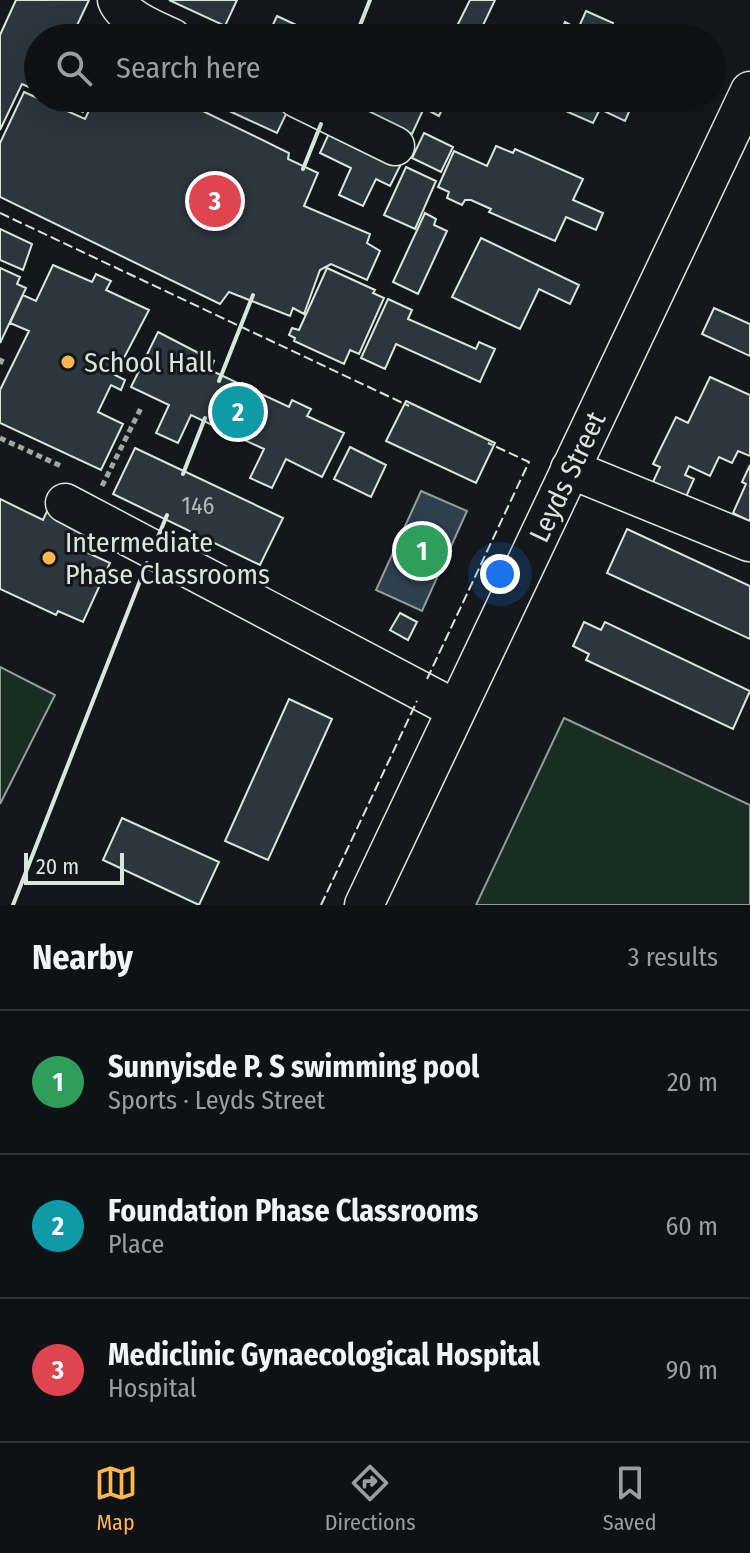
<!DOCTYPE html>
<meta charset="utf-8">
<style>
body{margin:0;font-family:"Fira Sans Condensed",sans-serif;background:#1d2022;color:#f1f3f6}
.scale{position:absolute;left:24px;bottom:20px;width:100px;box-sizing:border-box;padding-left:8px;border:4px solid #d8e6dc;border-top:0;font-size:22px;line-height:28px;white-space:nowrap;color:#d8e6dc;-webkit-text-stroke:6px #14181c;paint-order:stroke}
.you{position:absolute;left:500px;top:574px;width:28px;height:28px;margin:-20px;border:6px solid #fff;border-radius:50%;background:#1a73e8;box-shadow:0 0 0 12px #1a73e833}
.badge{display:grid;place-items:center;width:52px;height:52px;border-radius:50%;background:#ffb74d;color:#fff;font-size:26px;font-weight:700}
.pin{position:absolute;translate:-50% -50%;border:4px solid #fff;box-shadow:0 2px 8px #0006}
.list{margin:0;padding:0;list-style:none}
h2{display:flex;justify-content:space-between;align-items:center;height:104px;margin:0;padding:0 32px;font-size:34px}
h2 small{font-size:26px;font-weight:400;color:#9b9ea0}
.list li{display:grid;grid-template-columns:52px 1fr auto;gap:24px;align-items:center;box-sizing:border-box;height:144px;padding:0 32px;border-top:2px solid #2f3234}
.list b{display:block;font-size:30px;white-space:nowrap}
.list p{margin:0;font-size:26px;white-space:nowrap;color:#9b9ea0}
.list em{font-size:26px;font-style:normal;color:#9b9ea0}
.icon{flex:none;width:44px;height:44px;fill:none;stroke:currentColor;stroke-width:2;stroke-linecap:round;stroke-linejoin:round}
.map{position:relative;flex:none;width:750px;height:905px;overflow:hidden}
.search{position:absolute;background:#0f1215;box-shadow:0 8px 32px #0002;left:24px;right:24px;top:24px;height:88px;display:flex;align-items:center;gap:20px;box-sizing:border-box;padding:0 28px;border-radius:44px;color:#9b9ea0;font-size:30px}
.sheet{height:536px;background:#0f1215}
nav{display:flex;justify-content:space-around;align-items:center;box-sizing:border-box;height:112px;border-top:2px solid #2f3234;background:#0f1215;font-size:22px;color:#9b9ea0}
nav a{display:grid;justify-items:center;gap:4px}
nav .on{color:#ffb74d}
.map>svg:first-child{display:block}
</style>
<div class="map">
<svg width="750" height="905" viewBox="0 0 750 905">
<rect width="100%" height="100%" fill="#14181c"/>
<path fill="#1a2d24" stroke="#939e99" stroke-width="2" d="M 0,667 L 55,695 L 0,804 Z
M 564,718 L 750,805 L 750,905 L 476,905 Z"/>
<path fill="#2f3f4d" stroke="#939e99" stroke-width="2" d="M 421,491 L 467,511 L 422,611 L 376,590 Z"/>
<path fill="#2c363c" stroke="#d8e6dc" stroke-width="2" d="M 16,0 L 89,0 L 71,38 L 38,38 L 38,91 L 22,84 L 0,130 L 0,35 Z
M 169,0 L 237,0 L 225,26 Z
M 470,0 L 495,0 L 477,38 L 451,38 Z
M 586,11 L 613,23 L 606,38 L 551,38 L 554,31 L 560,34 L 565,22 L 578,29 Z
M 277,16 L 324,38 L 271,38 L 267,37 Z
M 24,92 L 85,119 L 95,98 L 176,98 L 289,153 L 288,159 L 318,173 L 304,206 L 370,234 L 367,243 L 380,251 L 367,280 L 331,264 L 320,270 L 304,314 L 293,308 L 290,316 L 229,292 L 220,304 L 0,197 L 0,143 Z
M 53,98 L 90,98 L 83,112 Z
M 201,98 L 258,98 L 287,112 L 277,133 Z
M 344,98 L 447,98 L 439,116 L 424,108 L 412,134 L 342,103 Z
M 510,98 L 635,98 L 625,121 L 600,109 L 593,123 L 543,101 L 539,111 Z
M 331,129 L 402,162 L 390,186 L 376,179 L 363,206 L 339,195 L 351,168 L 320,153 Z
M 424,133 L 453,147 L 441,172 L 412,158 Z
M 496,146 L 513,153 L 515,149 L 583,179 L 573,200 L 603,213 L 596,230 L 566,217 L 555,241 L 489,212 L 491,209 L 471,200 L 465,200 L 462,205 L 447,198 L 449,192 L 438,187 L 454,151 L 487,166 Z
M 406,167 L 436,181 L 415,229 L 384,215 Z
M 425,213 L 436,219 L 434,225 L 447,231 L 418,294 L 393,282 Z
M 0,229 L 32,244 L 23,270 L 0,260 Z
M 481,238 L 579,285 L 570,304 L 539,289 L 520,329 L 452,297 Z
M 53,265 L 92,282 L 96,274 L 111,281 L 106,290 L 149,310 L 115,375 L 125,380 L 121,390 L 111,385 L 98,412 L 123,424 L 101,470 L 0,423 L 0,390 L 29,331 L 10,323 L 23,295 L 36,301 Z
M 0,268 L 20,277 L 17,284 L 26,288 L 0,343 Z
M 327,268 L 375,290 L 373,293 L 384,298 L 359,354 L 350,350 L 344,364 L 294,341 L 295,338 L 289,335 L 292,328 L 299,330 Z
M 388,299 L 412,310 L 408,319 L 476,349 L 479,342 L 495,349 L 480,382 L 396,344 L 385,369 L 361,358 Z
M 714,308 L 750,324 L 750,356 L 702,334 Z
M 158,332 L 214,361 L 210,370 L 289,407 L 292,400 L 311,409 L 307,416 L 344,433 L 322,477 L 286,459 L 272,488 L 250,478 L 264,449 L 191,415 L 178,443 L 156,433 L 169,405 L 131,387 Z
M 710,377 L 750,395 L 750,456 L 738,451 L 732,463 L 719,457 L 710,476 L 689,466 L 685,475 L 694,479 L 685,499 L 652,484 L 660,467 L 653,464 L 676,417 L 688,423 Z
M 406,401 L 495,443 L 476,483 L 386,441 Z
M 350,447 L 386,465 L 371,497 L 334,479 Z
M 135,448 L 283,518 L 260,565 L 113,494 Z
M 750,465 L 750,521 L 733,513 L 746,484 L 742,482 Z
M 0,499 L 43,520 L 50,505 L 98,527 L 86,552 L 110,563 L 83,622 L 58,611 L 56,615 L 0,589 Z
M 627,529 L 750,586 L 750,639 L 607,573 Z
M 400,613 L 417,622 L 408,640 L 390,630 Z
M 584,622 L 601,630 L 605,622 L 750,691 L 733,729 L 586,660 L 589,654 L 573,646 Z
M 289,699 L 332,719 L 268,860 L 225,841 Z
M 122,818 L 219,862 L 199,905 L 103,860 Z"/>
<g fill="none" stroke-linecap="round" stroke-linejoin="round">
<g stroke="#d8e6dc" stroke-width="41">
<g id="minor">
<path d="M 117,0 C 124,19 155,30 172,38"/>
<path d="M 297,98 L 395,146"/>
<path d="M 570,469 L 749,542"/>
<path d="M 65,503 L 455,709"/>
<path id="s1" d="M 364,905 L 750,91"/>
</g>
</g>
<path stroke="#9da8a2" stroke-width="5" stroke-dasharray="6 4" stroke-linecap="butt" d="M 0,364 L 4,355
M 0,438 L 61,466
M 102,486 L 142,406"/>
<use href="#minor" stroke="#14181c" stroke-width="38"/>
<path stroke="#d8e6dc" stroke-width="2" stroke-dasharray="10 4" stroke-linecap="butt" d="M 0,213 L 409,406
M 427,679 L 529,462 L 488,443
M 321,905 L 417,701"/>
<path stroke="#d8e6dc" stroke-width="4" d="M 355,38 L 370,0
M 303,169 L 321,124
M 219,381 L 253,295
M 183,474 L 205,418
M 158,537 L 167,515
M 13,905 L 147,563"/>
</g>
<g fill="#ffb74d" stroke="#14181c" stroke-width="3">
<circle cx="68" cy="362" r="8"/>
<circle cx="49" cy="558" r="8"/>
</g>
<g text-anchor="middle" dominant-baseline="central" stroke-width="6" stroke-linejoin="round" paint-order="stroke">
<g font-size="24" fill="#adbab4">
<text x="198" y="506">146</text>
</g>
<g font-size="28" fill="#d8e6dc" stroke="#14181c" text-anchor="start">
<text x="84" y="362">School Hall</text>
<text x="65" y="542">Intermediate<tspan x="65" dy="32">Phase Classrooms</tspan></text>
</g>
<g font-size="28" fill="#d8e6dc" stroke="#14181c">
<text stroke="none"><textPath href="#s1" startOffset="474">Leyds Street</textPath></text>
</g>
</g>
</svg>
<div class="scale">20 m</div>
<div class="you"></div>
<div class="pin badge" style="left:422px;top:551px;background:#2e9e5b">1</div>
<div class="pin badge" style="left:238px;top:412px;background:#0f9aa8">2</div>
<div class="pin badge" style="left:215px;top:201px;background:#e0444e">3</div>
<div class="search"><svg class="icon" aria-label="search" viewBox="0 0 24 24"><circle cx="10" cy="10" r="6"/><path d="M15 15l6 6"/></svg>Search here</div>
</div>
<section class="sheet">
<h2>Nearby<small>3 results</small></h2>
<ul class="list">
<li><span class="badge" style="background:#2e9e5b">1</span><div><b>Sunnyisde P. S swimming pool</b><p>Sports · Leyds Street</p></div><em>20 m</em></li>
<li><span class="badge" style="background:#0f9aa8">2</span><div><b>Foundation Phase Classrooms</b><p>Place</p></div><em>60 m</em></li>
<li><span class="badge" style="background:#e0444e">3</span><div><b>Mediclinic Gynaecological Hospital</b><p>Hospital</p></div><em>90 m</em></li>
</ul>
</section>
<nav>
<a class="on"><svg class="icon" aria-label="map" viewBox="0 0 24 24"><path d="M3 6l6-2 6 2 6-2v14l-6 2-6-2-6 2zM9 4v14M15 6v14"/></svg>Map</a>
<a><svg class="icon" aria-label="directions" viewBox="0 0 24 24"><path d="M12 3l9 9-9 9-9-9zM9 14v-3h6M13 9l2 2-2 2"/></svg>Directions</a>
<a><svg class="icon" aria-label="saved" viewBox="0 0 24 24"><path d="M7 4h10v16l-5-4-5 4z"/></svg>Saved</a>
</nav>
